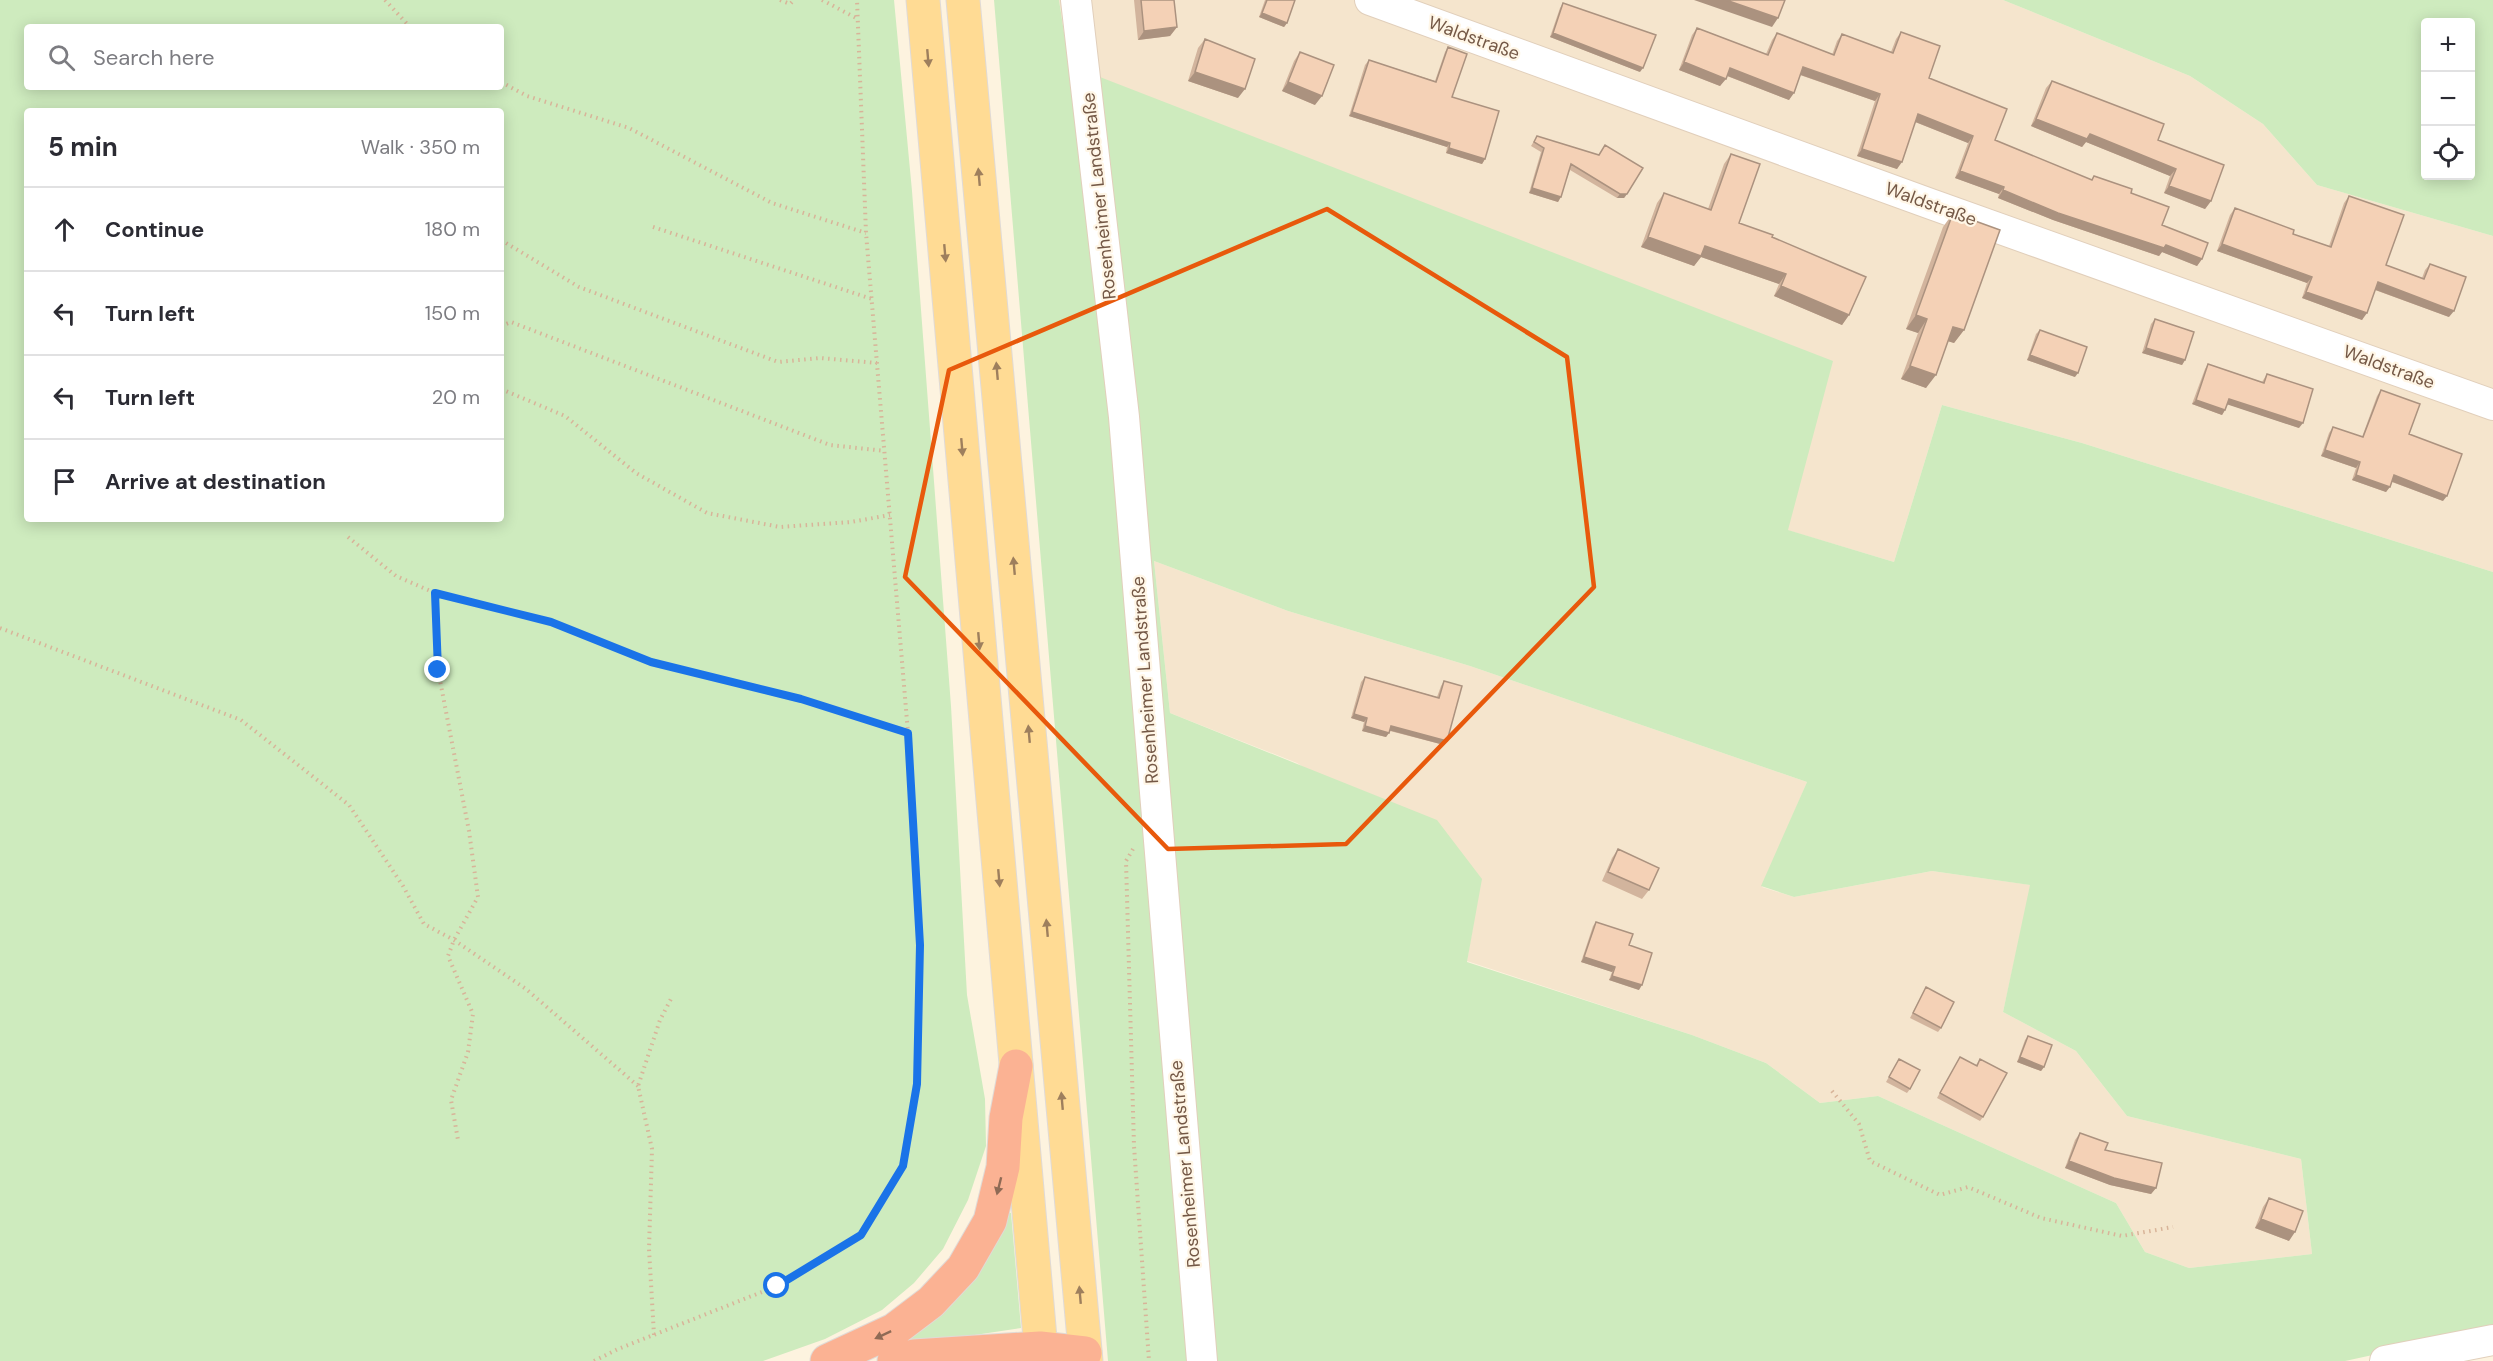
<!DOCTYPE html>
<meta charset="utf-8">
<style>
body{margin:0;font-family:"DM Sans",sans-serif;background:#f2f2f3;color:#2b2b33}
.controls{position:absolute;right:18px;top:18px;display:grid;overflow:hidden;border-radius:6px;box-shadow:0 3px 15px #0003}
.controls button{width:54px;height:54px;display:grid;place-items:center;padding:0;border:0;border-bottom:2px solid #e1e1e2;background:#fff;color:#2b2b33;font:30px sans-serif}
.stop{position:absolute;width:18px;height:18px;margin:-14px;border:4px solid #1a73e8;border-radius:50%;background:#fff}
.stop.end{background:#1a73e8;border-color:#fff;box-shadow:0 2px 6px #0008}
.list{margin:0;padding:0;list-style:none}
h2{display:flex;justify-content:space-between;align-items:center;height:78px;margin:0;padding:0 24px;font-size:26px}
h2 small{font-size:20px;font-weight:400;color:#7c7c81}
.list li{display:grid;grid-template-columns:39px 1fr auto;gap:18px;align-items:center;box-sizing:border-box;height:84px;padding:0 24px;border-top:2px solid #e1e1e2}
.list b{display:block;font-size:22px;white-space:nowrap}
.list em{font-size:20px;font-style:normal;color:#7c7c81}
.icon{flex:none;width:33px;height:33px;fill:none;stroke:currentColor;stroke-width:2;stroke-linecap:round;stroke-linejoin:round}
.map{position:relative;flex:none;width:2493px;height:1361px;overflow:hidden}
.search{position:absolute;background:#fff;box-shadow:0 3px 15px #0003;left:24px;top:24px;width:480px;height:66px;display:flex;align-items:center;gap:15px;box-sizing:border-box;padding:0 21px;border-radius:6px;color:#7c7c81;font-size:22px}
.panel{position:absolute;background:#fff;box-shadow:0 3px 15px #0003;left:24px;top:108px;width:480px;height:414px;border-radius:6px}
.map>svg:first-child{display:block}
</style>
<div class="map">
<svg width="2493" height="1361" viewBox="0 0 2493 1361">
<rect width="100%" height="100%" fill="#fdf3df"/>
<path fill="#f5e5cd" d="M 1059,0 L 2003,0 L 2190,76 L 2263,124 L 2317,185 L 2493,236 L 2493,572 L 2082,443 L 1942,405 L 1894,562 L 1787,530 L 1069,65 Z
M 1154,561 L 1288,611 L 1470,666 L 1807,782 L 1762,887 L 1794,897 L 1932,871 L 2031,885 L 2003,1012 L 2076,1051 L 2127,1116 L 2301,1159 L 2312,1254 L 2189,1268 L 2145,1252 L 2116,1203 L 1878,1096 L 1820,1103 L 1766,1063 L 1692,1035 L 1467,961 L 1481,879 L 1297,763 L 1170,713 Z"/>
<path fill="#ceebbe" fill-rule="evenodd" d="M 0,0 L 894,0 L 912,191 L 951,706 L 967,995 L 985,1099 L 986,1146 L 968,1200 L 943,1249 L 914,1283 L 882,1310 L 825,1339 L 763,1361 L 0,1361 ZM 27,27 L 501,27 L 501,87 L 27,87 ZM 27,111 L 501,111 L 501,519 L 27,519 Z
M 994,0 L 1059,0 L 1069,65 L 1833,361 L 1788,530 L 1894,562 L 1942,405 L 2082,443 L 2493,572 L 2493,1329 L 2345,1361 L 1108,1361 ZM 1154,561 L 1288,611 L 1470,666 L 1807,782 L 1761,886 L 1794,897 L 1932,871 L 2030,885 L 2003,1012 L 2076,1051 L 2127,1116 L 2301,1159 L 2312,1254 L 2189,1268 L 2145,1252 L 2116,1203 L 1878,1096 L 1820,1103 L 1766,1063 L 1692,1035 L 1467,962 L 1482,879 L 1437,820 L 1170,713 Z
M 2003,0 L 2493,0 L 2493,236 L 2317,185 L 2263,124 L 2190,76 ZM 2470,22 L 2470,176 L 2426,176 L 2426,22 Z
M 1005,1211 L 1011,1213 L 1021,1328 L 908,1345 L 904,1340 Z"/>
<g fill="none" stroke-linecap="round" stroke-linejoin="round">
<g stroke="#e1cfbb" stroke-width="32">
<path id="minor" d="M 1076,0 L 1124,417 L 1202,1361
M 1370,0 L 1928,203 L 2493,405
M 2385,1361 L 2493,1340"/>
</g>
<g stroke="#e0dad6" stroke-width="35">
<path id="major" d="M 923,0 L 1042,1361
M 963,0 L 1086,1361"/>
</g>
<g stroke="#e0dad6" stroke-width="35">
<path id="highway" d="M 827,1361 L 894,1330 L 931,1302 L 963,1268 L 990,1221 L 1003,1167 L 1006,1118 L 1016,1066
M 894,1361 L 914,1356 L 1040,1348 L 1085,1353"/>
</g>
<path stroke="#d8b499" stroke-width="4" stroke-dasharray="1.5 4.5" stroke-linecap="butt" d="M 385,0 L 410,27
M 780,0 L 790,4 L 794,0
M 822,0 L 858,19
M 501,82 L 527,96 L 629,128 L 772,203 L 866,233
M 653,227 L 872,299
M 501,240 L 579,287 L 778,362 L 820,358 L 877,363
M 501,326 L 511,322 L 830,445 L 885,451
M 501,389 L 565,416 L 636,473 L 707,513 L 780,527 L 851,522 L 890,515
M 348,537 L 396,576 L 435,593 L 551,623 L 651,662 L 802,699 L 908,733
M 435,593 L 438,670 L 469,831 L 478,897 L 454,940 L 448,956 L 473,1014 L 468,1052 L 451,1100 L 458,1140
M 0,628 L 241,720 L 349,805 L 403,886 L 424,924 L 454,940 L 526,989 L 638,1086
M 1133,849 L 1126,861 L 1134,1146 L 1149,1361
M 1832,1091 L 1859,1124 L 1870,1161 L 1940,1195 L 1968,1187 L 2041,1218 L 2122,1236 L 2173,1227
M 654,1335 L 649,1249 L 652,1149 L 638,1086 L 660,1020 L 672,997
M 594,1361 L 618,1349 L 777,1286 L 861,1235 L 903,1166 L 917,1084 L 920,945 L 908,733 L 866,233 L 857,0"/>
<use href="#minor" stroke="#fff" stroke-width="30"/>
<use href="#major" stroke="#ffdb94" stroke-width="33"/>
<use href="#highway" stroke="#fbb293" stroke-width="33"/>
</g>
<path fill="#d2b49d" d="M 1134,0 L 1174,0 L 1177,27 L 1170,36 L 1138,40 Z
M 1265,0 L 1295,0 L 1287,23 L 1284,27 L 1259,17 Z
M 1563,3 L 1640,72 L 1550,37 L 1560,8 Z
M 1697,28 L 1766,54 L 1772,40 L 1777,33 L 1832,55 L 1837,41 L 1842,34 L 1891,52 L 1896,39 L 1901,32 L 1929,78 L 1995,140 L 2091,180 L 2094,176 L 2131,193 L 2162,225 L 2202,259 L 2197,266 L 2162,252 L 2159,256 L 2053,220 L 1998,198 L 1999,194 L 1955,178 L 1968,143 L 1915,122 L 1897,169 L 1857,156 L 1875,101 L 1800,75 L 1789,100 L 1727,76 L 1720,86 L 1679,70 L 1692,35 Z
M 1205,39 L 1238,98 L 1188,81 L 1198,48 Z
M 1448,47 L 1452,97 L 1485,159 L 1482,164 L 1446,153 L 1447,147 L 1349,116 L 1365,65 L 1369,60 L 1435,81 L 1445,52 Z
M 1300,52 L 1315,105 L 1282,91 L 1294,61 Z
M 2052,81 L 2158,140 L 2211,201 L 2205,209 L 2164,193 L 2170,176 L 2086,142 L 2082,147 L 2031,126 L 2046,88 Z
M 1537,136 L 1627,194 L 1624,198 L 1617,198 L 1570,170 L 1558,202 L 1529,193 L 1541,152 L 1531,146 Z
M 1731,154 L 1739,223 L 1772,237 L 1849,315 L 1842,325 L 1774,296 L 1779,284 L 1701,257 L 1694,266 L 1641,247 L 1657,203 L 1664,193 L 1708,209 L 1724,164 Z
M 2349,196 L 2386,265 L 2422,278 L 2425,270 L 2430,264 L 2449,317 L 2375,290 L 2362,320 L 2302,298 L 2307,283 L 2217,251 L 2230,215 L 2235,208 L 2293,234 L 2329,246 L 2344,203 Z
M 1953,213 L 1964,330 L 1954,343 L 1948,341 L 1926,388 L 1901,379 L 1918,333 L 1906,329 L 1943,227 Z
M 2155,319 L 2185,360 L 2182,365 L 2142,353 L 2151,324 Z
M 2040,330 L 2075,377 L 2027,360 L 2036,334 Z
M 2208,364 L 2262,382 L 2267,374 L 2299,428 L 2228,404 L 2225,410 L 2222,415 L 2192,404 L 2205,369 Z
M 2381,390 L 2409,434 L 2443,501 L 2392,482 L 2386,492 L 2352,480 L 2356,468 L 2321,456 L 2329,433 L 2333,427 L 2362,437 L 2377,396 Z
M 1365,677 L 1437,697 L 1441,686 L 1444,681 L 1447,741 L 1444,745 L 1390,731 L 1386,737 L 1362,731 L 1364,722 L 1351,718 L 1361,682 Z
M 1618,849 L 1649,890 L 1642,899 L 1602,881 L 1612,858 Z
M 1596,922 L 1629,945 L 1639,990 L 1609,980 L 1612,972 L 1581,962 L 1593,926 Z
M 1926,987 L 1941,1028 L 1938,1032 L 1910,1018 Z
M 2028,1036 L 2044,1067 L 2041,1071 L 2017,1062 L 2025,1040 Z
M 1960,1057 L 1976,1065 L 1980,1059 L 1983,1117 L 1980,1121 L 1937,1098 Z
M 1899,1059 L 1910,1089 L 1907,1093 L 1886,1082 Z
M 2080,1133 L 2156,1188 L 2151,1194 L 2110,1185 L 2065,1168 L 2075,1140 Z
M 2269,1198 L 2289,1241 L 2255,1228 L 2263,1207 Z"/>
<path fill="#ab927f" d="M 1694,0 L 1726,0 L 1778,18 L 1772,27 Z
M 1262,13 L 1287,23 L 1284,27 L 1259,17 Z
M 1177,27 L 1170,36 L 1138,40 L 1144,31 Z
M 1553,33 L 1643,68 L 1640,72 L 1550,37 Z
M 1684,62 L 1726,79 L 1720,86 L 1679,70 Z
M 1803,67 L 1880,94 L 1875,101 L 1798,74 Z
M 1730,68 L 1794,93 L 1789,100 L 1725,75 Z
M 1195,72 L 1245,89 L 1238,98 L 1188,81 Z
M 1288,82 L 1322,96 L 1315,105 L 1282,91 Z
M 1352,112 L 1450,143 L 1447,147 L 1349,116 Z
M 1918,114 L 1973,136 L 1968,143 L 1913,121 Z
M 2036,119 L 2090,134 L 2176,169 L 2170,176 L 2086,142 L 2082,147 L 2031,126 Z
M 1449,148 L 1485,159 L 1482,164 L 1446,153 Z
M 1862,149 L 1902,162 L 1897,169 L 1857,156 Z
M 1960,171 L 2004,187 L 1999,194 L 1955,178 Z
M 2169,186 L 2211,201 L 2205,209 L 2164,193 Z
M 1532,188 L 1561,197 L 1558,202 L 1529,193 Z
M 2003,190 L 2166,245 L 2202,259 L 2197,266 L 2162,252 L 2159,256 L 2053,220 L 1998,198 Z
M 1620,194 L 1627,194 L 1624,198 L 1617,198 Z
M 1648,237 L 1705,246 L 1786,274 L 1779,284 L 1701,257 L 1694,266 L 1641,247 Z
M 2222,244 L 2312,277 L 2307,283 L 2217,251 Z
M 2378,282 L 2454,311 L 2449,317 L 2373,289 Z
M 1781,286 L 1849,315 L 1842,325 L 1774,296 Z
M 2306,292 L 2367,313 L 2362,320 L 2302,298 Z
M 1916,315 L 1927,319 L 1918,333 L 1906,329 Z
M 1953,327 L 1964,330 L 1954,343 L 1944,340 Z
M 2146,348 L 2185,360 L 2182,365 L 2142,353 Z
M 2030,355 L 2078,373 L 2075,377 L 2027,360 Z
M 1910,366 L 1936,375 L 1926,388 L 1901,379 Z
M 2229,399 L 2303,423 L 2299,428 L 2226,404 Z
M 2196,400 L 2225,410 L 2222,415 L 2192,404 Z
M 2325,450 L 2360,462 L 2356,468 L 2321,456 Z
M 2356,475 L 2390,487 L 2386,492 L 2352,480 Z
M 2394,475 L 2447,496 L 2443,501 L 2390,481 Z
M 1354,714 L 1367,718 L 1364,722 L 1351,718 Z
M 1365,726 L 1389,733 L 1386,737 L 1362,731 Z
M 1391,726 L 1447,741 L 1444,745 L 1388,730 Z
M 1584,957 L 1615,967 L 1612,972 L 1581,962 Z
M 1612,976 L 1642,985 L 1639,990 L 1609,980 Z
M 2020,1057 L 2044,1067 L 2041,1071 L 2017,1062 Z
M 2069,1161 L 2156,1188 L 2151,1194 L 2110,1185 L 2065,1168 Z
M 2261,1219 L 2295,1232 L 2289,1241 L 2255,1228 Z"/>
<path fill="#f4d1b6" stroke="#ab927f" stroke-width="1.5" d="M 1141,0 L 1174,0 L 1177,27 L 1144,31 Z
M 1267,0 L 1295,0 L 1287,23 L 1262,13 Z
M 1726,0 L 1785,0 L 1778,18 Z
M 1563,3 L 1656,35 L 1643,68 L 1553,33 Z
M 1697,28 L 1768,55 L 1777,33 L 1834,55 L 1842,34 L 1893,53 L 1901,32 L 1940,46 L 1929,78 L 2007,109 L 1995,140 L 2092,180 L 2094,176 L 2132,189 L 2131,193 L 2169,207 L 2162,225 L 2208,243 L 2202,259 L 2166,245 L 2164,248 L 2058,213 L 2003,190 L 2004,187 L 1960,171 L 1973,136 L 1918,114 L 1902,162 L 1862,149 L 1880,94 L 1803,67 L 1794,93 L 1730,68 L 1726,79 L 1684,62 Z
M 1205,39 L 1255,59 L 1245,89 L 1195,72 Z
M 1448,47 L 1467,54 L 1452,97 L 1499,111 L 1485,159 L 1449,148 L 1450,143 L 1352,112 L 1369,60 L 1436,82 Z
M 1300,52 L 1334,65 L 1322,96 L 1288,82 Z
M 2052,81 L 2164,124 L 2158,140 L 2224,165 L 2211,201 L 2169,186 L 2176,169 L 2090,134 L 2087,139 L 2036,119 Z
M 1537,136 L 1599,155 L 1605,145 L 1643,168 L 1627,194 L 1620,194 L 1571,164 L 1561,197 L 1532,188 L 1544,148 L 1534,142 Z
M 1731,154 L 1760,164 L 1739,223 L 1773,235 L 1772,237 L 1866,277 L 1849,315 L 1781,286 L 1786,274 L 1705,246 L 1701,256 L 1648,237 L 1664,193 L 1711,210 Z
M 2349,196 L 2404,215 L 2386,265 L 2424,279 L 2430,264 L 2466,277 L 2454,311 L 2378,282 L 2367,313 L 2306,292 L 2312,277 L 2222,244 L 2235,208 L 2294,230 L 2293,234 L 2331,247 Z
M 1953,213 L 2000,230 L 1964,330 L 1953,327 L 1936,375 L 1910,366 L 1927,319 L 1916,315 Z
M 2155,319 L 2194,332 L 2185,360 L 2146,348 Z
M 2040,330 L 2087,347 L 2078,373 L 2030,355 Z
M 2208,364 L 2264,383 L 2267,374 L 2313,389 L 2303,423 L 2229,399 L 2225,410 L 2196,400 Z
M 2381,390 L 2420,404 L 2409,434 L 2462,454 L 2447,496 L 2394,475 L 2390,487 L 2356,475 L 2360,462 L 2325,450 L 2333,427 L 2363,437 Z
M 1365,677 L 1439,698 L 1444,681 L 1462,686 L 1447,741 L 1391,726 L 1389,733 L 1365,726 L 1367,718 L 1354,714 Z
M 1618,849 L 1659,868 L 1649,890 L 1608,872 Z
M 1596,922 L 1633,934 L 1629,945 L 1652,953 L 1642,985 L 1612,976 L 1615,967 L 1584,957 Z
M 1926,987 L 1954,1002 L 1941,1028 L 1913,1013 Z
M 2028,1036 L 2052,1045 L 2044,1067 L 2020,1057 Z
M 1960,1057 L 1977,1066 L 1980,1059 L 2007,1073 L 1983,1117 L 1940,1093 Z
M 1899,1059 L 1920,1070 L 1910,1089 L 1889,1077 Z
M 2080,1133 L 2108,1143 L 2105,1150 L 2162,1163 L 2156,1188 L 2114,1178 L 2069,1161 Z
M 2269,1198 L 2303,1211 L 2295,1232 L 2261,1219 Z"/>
<defs><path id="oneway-solid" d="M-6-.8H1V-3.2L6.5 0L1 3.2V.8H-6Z" transform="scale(1.5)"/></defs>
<g fill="#9e7f5d">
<use href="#oneway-solid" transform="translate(928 58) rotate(85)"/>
<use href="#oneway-solid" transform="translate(979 177) rotate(-95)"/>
<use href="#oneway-solid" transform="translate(945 253) rotate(85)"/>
<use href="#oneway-solid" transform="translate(997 371) rotate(-95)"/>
<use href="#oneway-solid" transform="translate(962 447) rotate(85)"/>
<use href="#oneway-solid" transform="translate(1014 566) rotate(-95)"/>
<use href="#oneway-solid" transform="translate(979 641) rotate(85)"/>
<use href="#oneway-solid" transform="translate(1029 734) rotate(-95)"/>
<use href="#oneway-solid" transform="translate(999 878) rotate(85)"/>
<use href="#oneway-solid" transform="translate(1047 928) rotate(-95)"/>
<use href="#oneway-solid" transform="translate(1062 1101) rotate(-95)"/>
<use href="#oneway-solid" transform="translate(1080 1295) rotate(-95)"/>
</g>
<g fill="#8f6a55">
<use href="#oneway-solid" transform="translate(999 1186) rotate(104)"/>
<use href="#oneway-solid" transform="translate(883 1335) rotate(155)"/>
</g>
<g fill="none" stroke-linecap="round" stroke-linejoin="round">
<path stroke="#1a73e8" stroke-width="8" d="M 438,670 L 435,593 L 551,622 L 651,662 L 801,699 L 908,733 L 920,945 L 917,1084 L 903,1166 L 861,1235 L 777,1286"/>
</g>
<path fill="none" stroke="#e8590c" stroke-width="4.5" stroke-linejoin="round" d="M 1327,209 L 1567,357 L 1594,587 L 1346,844 L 1168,849 L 905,577 L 949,370 Z"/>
<g text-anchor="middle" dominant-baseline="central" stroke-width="4.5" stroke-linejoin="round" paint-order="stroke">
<g font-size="18" fill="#745846" stroke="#fff6e6">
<text transform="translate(1474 38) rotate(20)">Waldstraße</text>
<text transform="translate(1099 196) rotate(-96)">Rosenheimer Landstraße</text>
<text transform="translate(1931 204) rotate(20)">Waldstraße</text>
<text transform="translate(2389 367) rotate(20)">Waldstraße</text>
<text transform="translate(1145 680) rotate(-94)">Rosenheimer Landstraße</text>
<text transform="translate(1185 1164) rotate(-95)">Rosenheimer Landstraße</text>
</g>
</g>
</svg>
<div class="controls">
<button>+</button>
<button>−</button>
<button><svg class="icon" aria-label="locate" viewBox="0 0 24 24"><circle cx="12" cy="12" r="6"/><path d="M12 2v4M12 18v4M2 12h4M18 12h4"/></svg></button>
</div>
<div class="stop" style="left:777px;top:1286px"></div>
<div class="stop end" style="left:438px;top:670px"></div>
<div class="search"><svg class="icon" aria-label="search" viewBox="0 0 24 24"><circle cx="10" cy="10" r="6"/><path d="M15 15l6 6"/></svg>Search here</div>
<section class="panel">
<h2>5 min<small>Walk · 350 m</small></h2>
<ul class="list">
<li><svg class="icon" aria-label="ahead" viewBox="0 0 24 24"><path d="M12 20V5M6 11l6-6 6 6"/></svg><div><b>Continue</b></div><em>180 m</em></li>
<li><svg class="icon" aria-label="left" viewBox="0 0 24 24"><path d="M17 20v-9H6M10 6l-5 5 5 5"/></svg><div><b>Turn left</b></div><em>150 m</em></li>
<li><svg class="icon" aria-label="left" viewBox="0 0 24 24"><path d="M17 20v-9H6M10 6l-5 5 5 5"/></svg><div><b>Turn left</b></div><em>20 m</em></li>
<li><svg class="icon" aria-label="arrive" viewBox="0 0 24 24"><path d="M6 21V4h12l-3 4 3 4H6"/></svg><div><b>Arrive at destination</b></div></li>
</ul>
</section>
</div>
